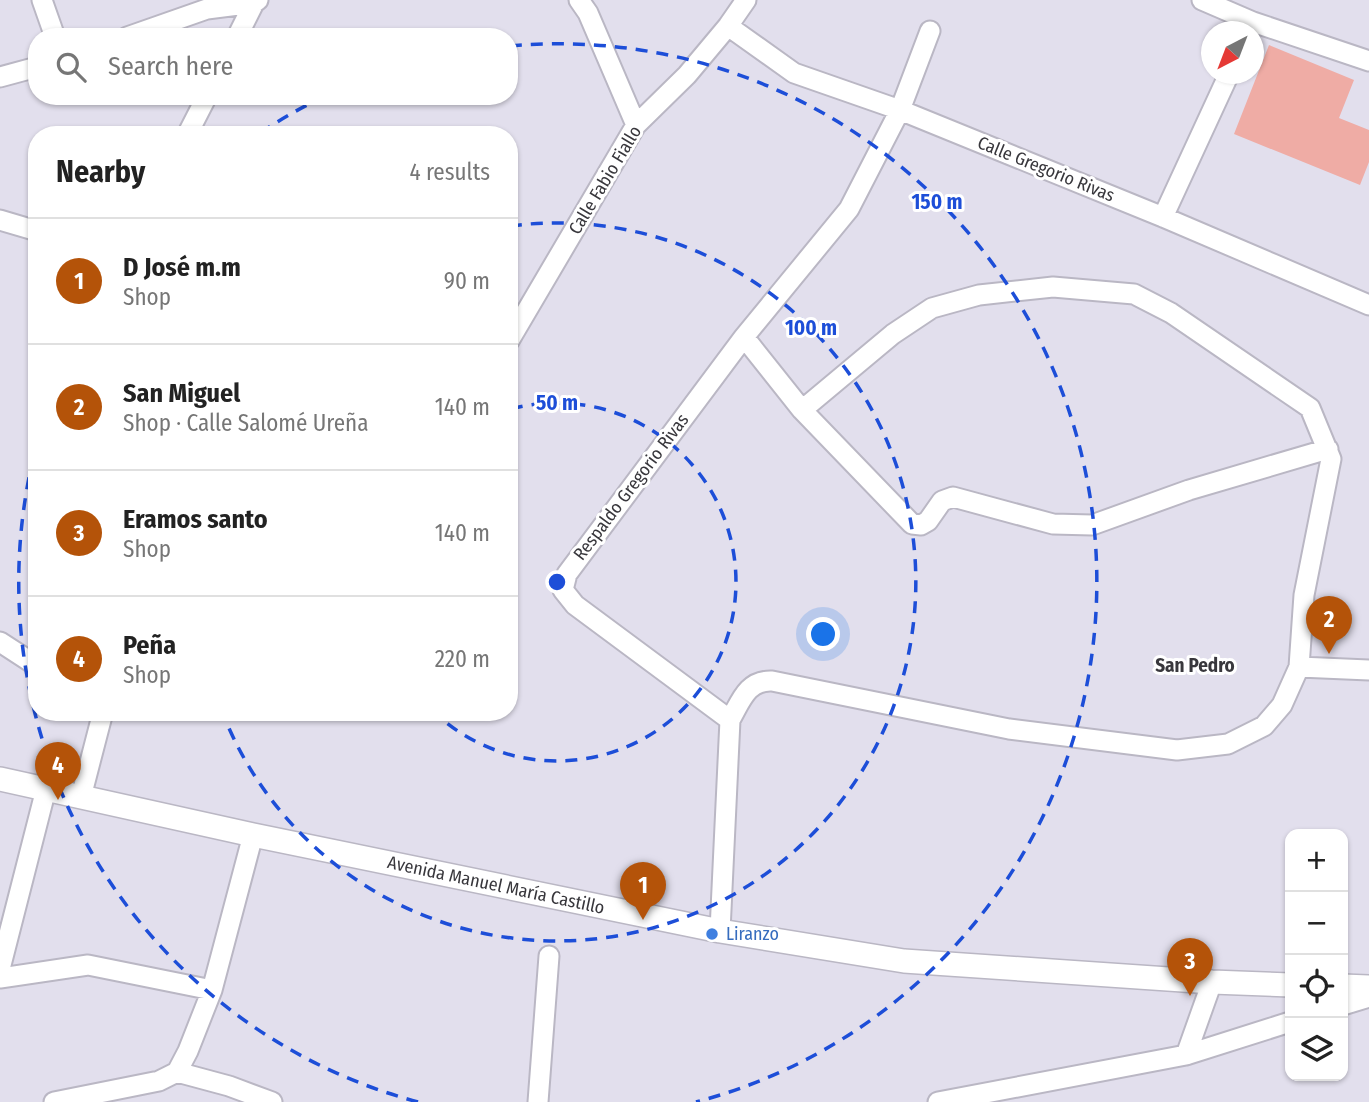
<!DOCTYPE html>
<meta charset="utf-8">
<style>
body{margin:0;font-family:"Fira Sans Condensed",sans-serif;background:#f2f2f2;color:#222}
.controls{position:absolute;right:21px;bottom:21px;display:grid;overflow:hidden;border-radius:14px;box-shadow:0 2px 5px #0004}
.controls button{width:63px;height:63px;display:grid;place-items:center;padding:0;border:0;border-bottom:2px solid #e0e0e0;background:#fff;color:#222;font:35px sans-serif}
.compass{position:absolute;left:1201px;top:21px;width:63px;height:63px;border-radius:50%;background:#fff;box-shadow:0 2px 5px #0004;rotate:222deg}
.you{position:absolute;left:824px;top:635px;width:24px;height:24px;margin:-18px;border:5px solid #fff;border-radius:50%;background:#1a73e8;box-shadow:0 0 0 10px #1a73e833}
.badge{display:grid;place-items:center;width:46px;height:46px;border-radius:50%;background:#b45309;color:#fff;font-size:23px;font-weight:700}
.pin{position:absolute;translate:-50% -58px;filter:drop-shadow(0 2px 4px #0008)}
.pin::after{content:'';position:absolute;top:37px;width:24px;height:21px;background:inherit;clip-path:polygon(0 0,100% 0,50% 100%)}
.list{margin:0;padding:0;list-style:none}
h2{display:flex;justify-content:space-between;align-items:center;height:91px;margin:0;padding:0 28px;font-size:30px}
h2 small{font-size:23px;font-weight:400;color:#767676}
.list li{display:grid;grid-template-columns:46px 1fr auto;gap:21px;align-items:center;box-sizing:border-box;height:126px;padding:0 28px;border-top:2px solid #e0e0e0}
.list b{display:block;font-size:26px;white-space:nowrap}
.list p{margin:0;font-size:23px;white-space:nowrap;color:#767676}
.list em{font-size:23px;font-style:normal;color:#767676}
.icon{flex:none;width:38px;height:38px;fill:none;stroke:currentColor;stroke-width:2;stroke-linecap:round;stroke-linejoin:round}
.map{position:relative;flex:none;width:1369px;height:1102px;overflow:hidden}
.search{position:absolute;background:#fff;box-shadow:0 2px 5px #0004;left:28px;top:28px;width:490px;height:77px;display:flex;align-items:center;gap:18px;box-sizing:border-box;padding:0 24px;border-radius:28px;color:#767676;font-size:26px}
.panel{position:absolute;background:#fff;box-shadow:0 2px 5px #0004;left:28px;top:126px;width:490px;height:595px;border-radius:28px}
.map>svg:first-child{display:block}
</style>
<div class="map">
<svg width="1369" height="1102" viewBox="0 0 1369 1102">
<rect width="100%" height="100%" fill="#e2dfed"/>
<path fill="#efaca5" d="M 1269,45 L 1354,80 L 1339,118 L 1369,130 L 1369,162 L 1360,185 L 1234,134 Z"/>
<g fill="none" stroke-linecap="round" stroke-linejoin="round">
<g stroke="#bab7c4" stroke-width="23">
<path id="minor" d="M 42,0 L 55,37
M 579,0 L 588,13 L 636,125
M 1202,0 L 1253,22 L 1369,61
M 728,26 L 794,73 L 900,110 L 1163,217 L 1369,305
M 127,37 L 207,9 L 254,3 L 258,0
M 237,37 L 254,3
M 0,77 L 37,67
M 187,135 L 207,96
M 1163,217 L 1229,74
M 0,220 L 37,231
M 744,337 L 802,410 L 912,524 L 921,525 L 928,521 L 942,501 L 953,497 L 1053,524 L 1092,525 L 1189,490 L 1328,449
M 509,341 L 636,125 L 687,75 L 728,26 L 746,0
M 0,642 L 37,666
M 1299,667 L 1369,670
M 730,720 C 741,701 747,680 772,681 L 1009,729 L 1177,750 L 1228,744 L 1264,726 L 1282,705 L 1299,667 L 1304,595 L 1331,459 L 1310,408 L 1171,313 L 1134,294 L 1053,287 L 979,295 L 932,308 L 893,334 L 802,410
M 81,797 L 103,712
M 720,931 L 730,720 L 575,605 L 563,590 L 567,574 L 744,337 L 849,209 L 900,110 L 930,31
M 0,969 L 46,789
M 0,978 L 88,965 L 212,990
M 1343,1005 L 1369,997
M 1186,1055 L 1290,1022
M 177,1072 L 229,1086 L 272,1102
M 54,1102 L 159,1081 L 177,1072 L 188,1051 L 212,990 L 253,835
M 538,1102 L 549,956
M 938,1102 L 1186,1055 L 1212,982"/>
</g>
<g stroke="#bab7c4" stroke-width="26">
<path id="tertiary" d="M 0,779 L 253,835 L 720,931 L 904,961 L 1212,982 L 1290,985
M 1343,986 L 1369,987"/>
</g>
<use href="#minor" stroke="#fff" stroke-width="19"/>
<use href="#tertiary" stroke="#fff" stroke-width="23"/>
</g>
<g fill="none" stroke="#1d4ed8" stroke-width="3.5" stroke-dasharray="12 9">
<path d="M511 409A179 179 0 1 1 435 713"/>
<path d="M510 226A359 359 0 1 1 223 714"/>
<path d="M418 1102A538 538 0 0 1 36 447M260 133A538 538 0 0 1 325 96M510 46A538 538 0 0 1 696 1102"/>
</g>
<circle fill="#3f7fe0" stroke="#fff" stroke-width="2.5" cx="712" cy="934" r="7"/>
<g text-anchor="middle" dominant-baseline="central" stroke-width="6" stroke-linejoin="round" paint-order="stroke">
<g font-size="18" fill="#38373c" stroke="#fff">
<text transform="translate(1046 169) rotate(22)">Calle Gregorio Rivas</text>
<text transform="translate(605 180) rotate(-59)">Calle Fabio Fiallo</text>
<text transform="translate(631 487) rotate(-53)">Respaldo Gregorio Rivas</text>
<text transform="translate(496 885) rotate(12)">Avenida Manuel María Castillo</text>
</g>
<g font-size="18" fill="#366cbe" stroke="#fff" text-anchor="start">
<text x="726" y="934">Liranzo</text>
</g>
<g font-size="19" font-weight="bold" fill="#38373c" stroke="#fff">
<text x="1195" y="665">San Pedro</text>
</g>
</g>
<circle cx="557" cy="582" r="10" fill="#1d4ed8" stroke="#fff" stroke-width="3.5"/>
<g font-size="21" text-anchor="middle" font-weight="bold" fill="#1d4ed8" stroke="#fff" stroke-width="6" stroke-linejoin="round" paint-order="stroke">
<text x="937" y="209">150 m</text>
<text x="811" y="335">100 m</text>
<text x="557" y="410">50 m</text>
</g>
</svg>
<div class="controls">
<button>+</button>
<button>−</button>
<button><svg class="icon" aria-label="locate" viewBox="0 0 24 24"><circle cx="12" cy="12" r="6"/><path d="M12 2v4M12 18v4M2 12h4M18 12h4"/></svg></button>
<button><svg class="icon" aria-label="layers" viewBox="0 0 24 24"><path d="M12 4l9 5-9 5-9-5zM3 14l9 5 9-5"/></svg></button>
</div>
<svg class="compass" viewBox="-18 -18 36 36"><path d="M0-13l5 13h-10z" fill="#e53935"/><path d="M0 13l5-13h-10z" fill="#767676"/></svg>
<div class="you"></div>
<div class="pin badge" style="left:643px;top:920px">1</div>
<div class="pin badge" style="left:1329px;top:654px">2</div>
<div class="pin badge" style="left:1190px;top:996px">3</div>
<div class="pin badge" style="left:58px;top:800px">4</div>
<div class="search"><svg class="icon" aria-label="search" viewBox="0 0 24 24"><circle cx="10" cy="10" r="6"/><path d="M15 15l6 6"/></svg>Search here</div>
<section class="panel">
<h2>Nearby<small>4 results</small></h2>
<ul class="list">
<li><span class="badge">1</span><div><b>D José m.m</b><p>Shop</p></div><em>90 m</em></li>
<li><span class="badge">2</span><div><b>San Miguel</b><p>Shop · Calle Salomé Ureña</p></div><em>140 m</em></li>
<li><span class="badge">3</span><div><b>Eramos santo</b><p>Shop</p></div><em>140 m</em></li>
<li><span class="badge">4</span><div><b>Peña</b><p>Shop</p></div><em>220 m</em></li>
</ul>
</section>
</div>
